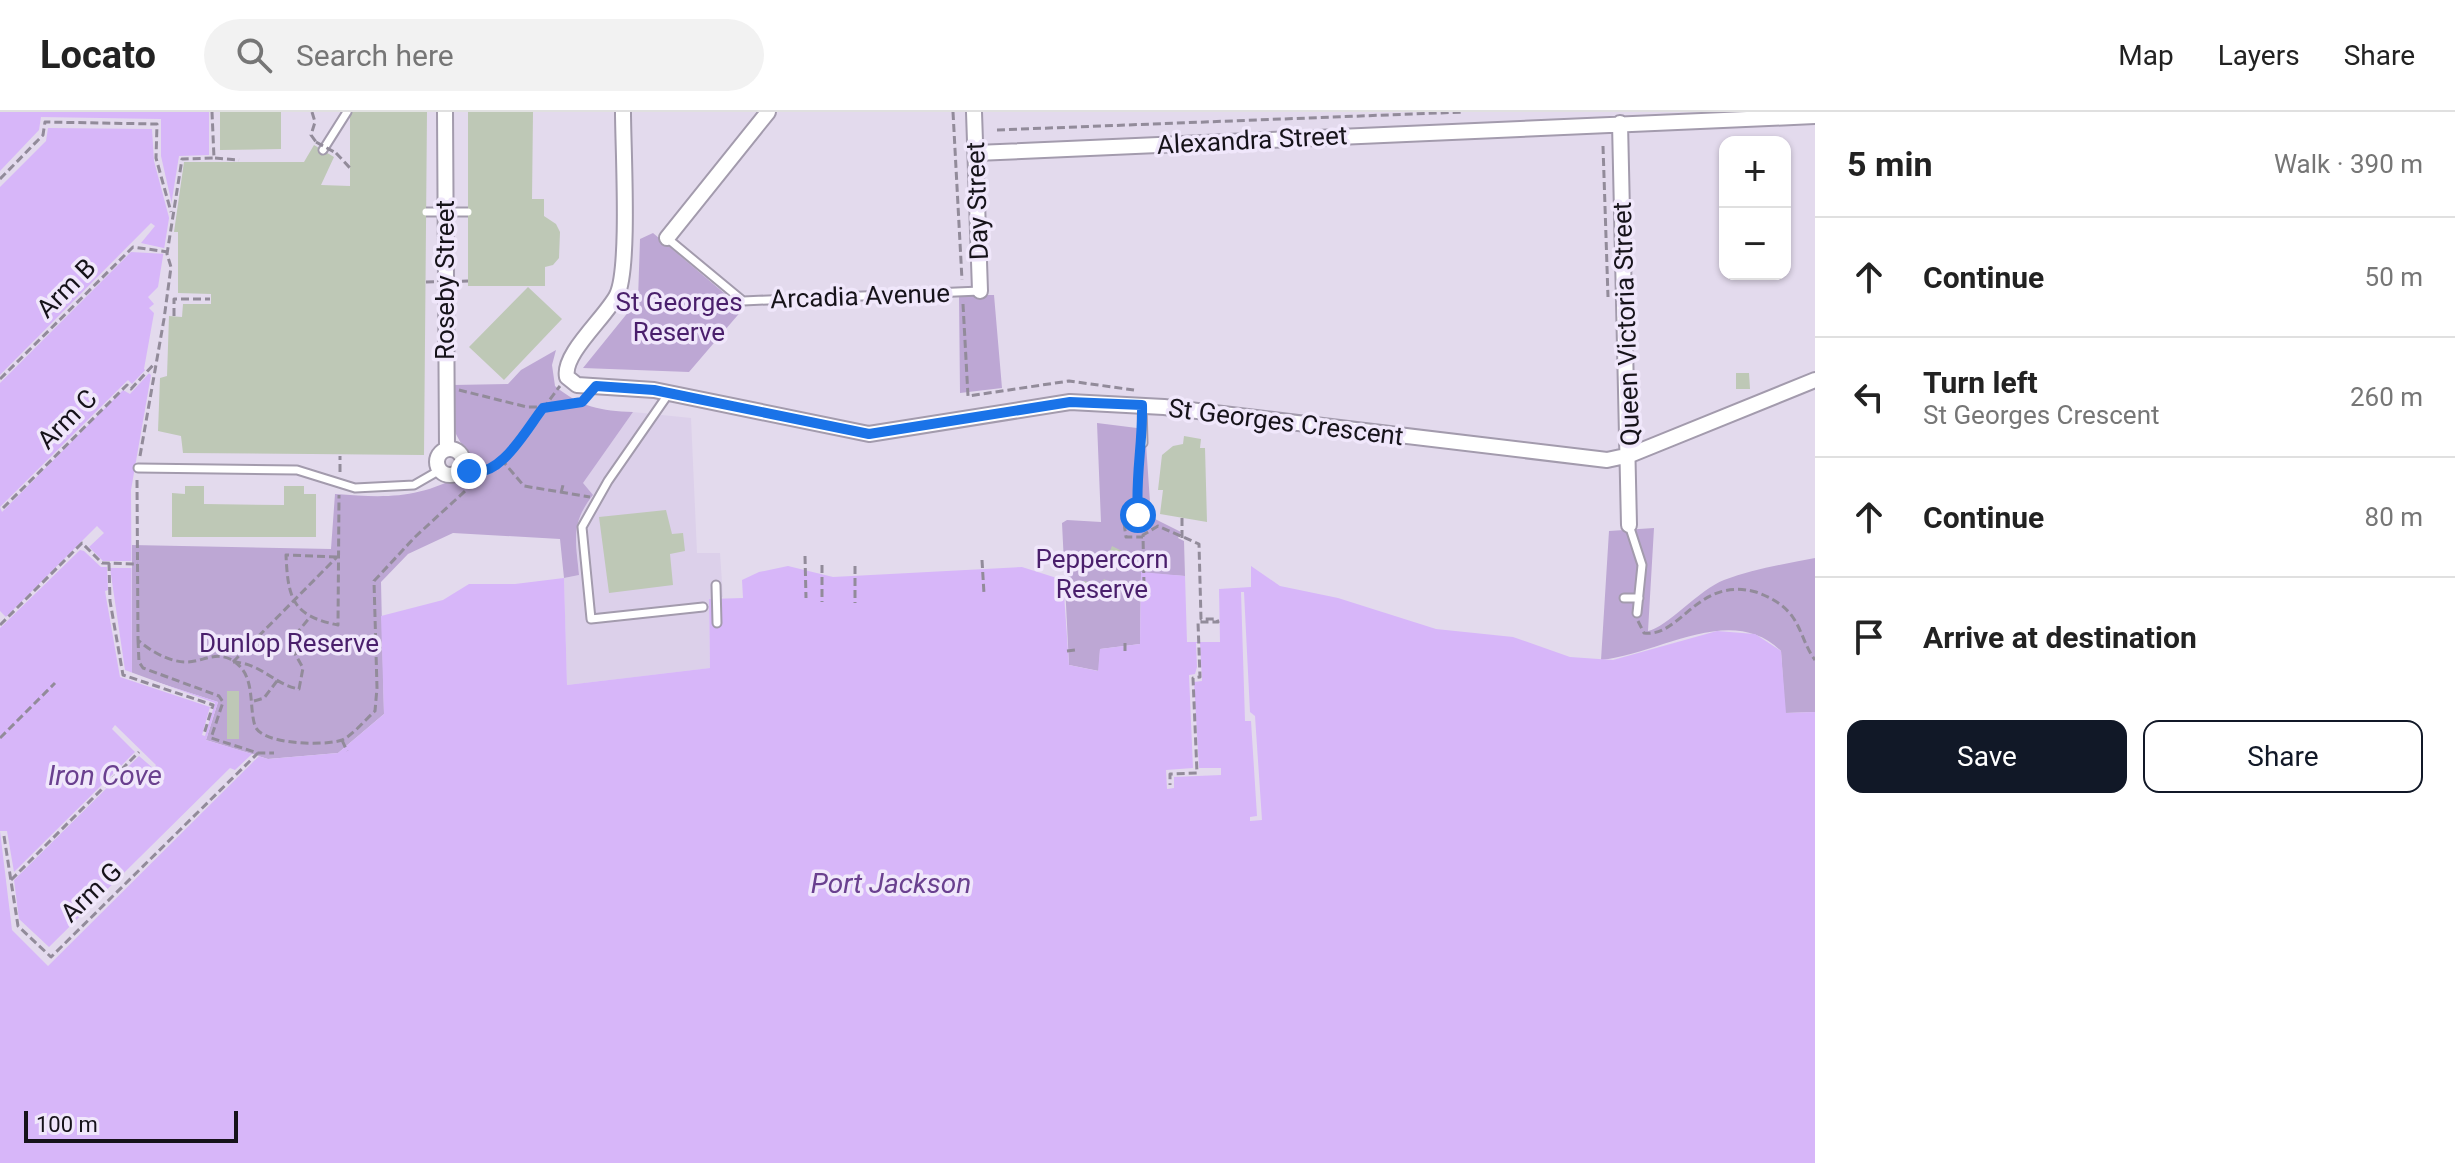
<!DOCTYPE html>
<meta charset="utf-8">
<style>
body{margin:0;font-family:Roboto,sans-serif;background:#f2f2f2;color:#222}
.controls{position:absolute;right:24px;top:24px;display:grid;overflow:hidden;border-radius:16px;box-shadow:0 2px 6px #0004}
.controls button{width:72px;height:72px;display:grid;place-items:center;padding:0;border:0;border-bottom:2px solid #e0e0e0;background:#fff;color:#222;font:40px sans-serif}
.scale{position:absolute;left:24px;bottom:20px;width:214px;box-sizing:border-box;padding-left:8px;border:4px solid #16131a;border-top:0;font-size:22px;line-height:28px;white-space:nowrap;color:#16131a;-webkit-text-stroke:6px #f0e7fb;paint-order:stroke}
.stop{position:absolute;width:24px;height:24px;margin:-18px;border:6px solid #1a73e8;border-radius:50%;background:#fff}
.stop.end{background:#1a73e8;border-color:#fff;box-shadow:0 2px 8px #0008}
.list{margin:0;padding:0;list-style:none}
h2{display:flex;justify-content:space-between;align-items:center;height:104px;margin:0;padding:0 32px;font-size:34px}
h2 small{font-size:26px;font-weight:400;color:#767676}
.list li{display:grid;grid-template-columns:52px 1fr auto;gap:24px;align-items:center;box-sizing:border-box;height:120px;padding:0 32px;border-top:2px solid #e0e0e0}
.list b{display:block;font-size:30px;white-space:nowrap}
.list p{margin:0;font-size:26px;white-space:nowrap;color:#767676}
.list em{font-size:26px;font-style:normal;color:#767676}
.actions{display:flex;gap:16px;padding:24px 32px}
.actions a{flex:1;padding:18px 0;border:2px solid #111827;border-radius:16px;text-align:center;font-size:28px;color:#111827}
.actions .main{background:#111827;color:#fff}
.icon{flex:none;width:44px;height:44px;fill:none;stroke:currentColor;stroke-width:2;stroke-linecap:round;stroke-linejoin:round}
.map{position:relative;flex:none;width:1815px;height:1051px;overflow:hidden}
header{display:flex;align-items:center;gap:48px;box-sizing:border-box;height:112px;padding:0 40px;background:#fff;border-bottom:2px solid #e0e0e0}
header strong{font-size:38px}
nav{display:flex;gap:44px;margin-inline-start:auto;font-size:28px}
.search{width:560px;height:72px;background:#f2f2f2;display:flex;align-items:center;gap:20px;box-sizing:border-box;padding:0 28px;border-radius:44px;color:#767676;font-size:30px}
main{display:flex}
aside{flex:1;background:#fff}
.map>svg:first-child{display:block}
</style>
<header>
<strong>Locato</strong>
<div class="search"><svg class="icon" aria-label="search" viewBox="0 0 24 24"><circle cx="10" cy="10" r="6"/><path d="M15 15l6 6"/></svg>Search here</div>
<nav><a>Map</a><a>Layers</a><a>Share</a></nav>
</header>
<main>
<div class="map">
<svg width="1815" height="1051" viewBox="0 0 1815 1051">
<rect width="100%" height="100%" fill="#e3daed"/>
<path fill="#dcd0ea" d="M 633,300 L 691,306 L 697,441 L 720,441 L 723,485 L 709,487 L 710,556 L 567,573 L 564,466 L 579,463 L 575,419 L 578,402 L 593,384 L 582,372 Z"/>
<path fill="#bda7d4" d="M 653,121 L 743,197 L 689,260 L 583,256 L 638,188 L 640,127 Z
M 959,183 L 994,183 L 1002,276 L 960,281 Z
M 556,238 L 552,253 L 555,274 C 580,295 601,299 633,300 L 583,371 L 593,383 C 570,412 576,428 579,463 L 564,466 L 560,427 L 453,421 L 408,442 L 381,470 L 384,602 L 338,641 L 268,647 L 206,628 L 218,590 L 132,562 L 132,433 L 331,437 L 335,382 C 387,386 417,387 464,362 C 474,340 458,333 453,314 C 450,302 453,285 453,273 L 508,272 L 521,258 Z
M 1097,311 L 1145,317 L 1151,405 L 1181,420 L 1178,426 L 1184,429 L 1185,464 L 1141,461 L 1140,532 L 1100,537 L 1099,559 L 1069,553 L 1062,411 L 1067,408 L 1101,410 Z
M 1654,416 L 1648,519 C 1666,516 1700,477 1724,468 C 1753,457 1785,452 1815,446 L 1815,600 L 1785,601 L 1781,539 C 1731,490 1658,543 1601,548 L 1609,419 Z"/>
<path fill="#d7b6f9" d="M 0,0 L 209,0 L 209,43 L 179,44 L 158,175 L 148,185 L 154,192 L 149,196 L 154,201 L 144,257 L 151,263 L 131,378 L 132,562 L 218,590 L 206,628 L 268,647 L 338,641 L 384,602 L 381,504 L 443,488 L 469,472 L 515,472 L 564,466 L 567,573 L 710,556 L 709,487 L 743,486 L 742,468 L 759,460 L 788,454 L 833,465 L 1022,455 L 1063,468 L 1069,553 L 1098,559 L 1100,537 L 1140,532 L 1141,460 L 1185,464 L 1187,530 L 1220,530 L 1219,477 L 1251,475 L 1251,454 L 1280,474 L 1338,486 L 1436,517 L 1513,525 L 1570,545 L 1613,548 L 1717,519 L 1755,522 L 1781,539 L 1786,601 L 1815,600 L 1815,1051 L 0,1051 Z"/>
<path fill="#e3daed" d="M 41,5 L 161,7 L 161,44 L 173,97 L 171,113 L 154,49 L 152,17 L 48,16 L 46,29 L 0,75 L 0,59 L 39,18 Z
M 151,111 L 155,114 L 141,131 L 168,137 L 167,142 L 131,140 L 0,271 L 0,263 Z
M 148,255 L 152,258 L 130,282 L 123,278 L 2,400 L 0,395 L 128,268 L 132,272 Z
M 97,414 L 104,421 L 89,435 L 103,449 L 132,449 L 132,456 L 110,456 L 125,558 L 215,591 L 205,624 L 202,623 L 210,595 L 120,565 L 105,479 L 108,478 L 107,455 L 101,455 L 84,439 L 80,438 L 0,516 L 0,499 L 6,505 Z
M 1241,480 L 1244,480 L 1250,600 L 1255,604 L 1262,708 L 1250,709 L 1250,705 L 1257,704 L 1251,609 L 1245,609 Z
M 1196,531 L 1200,531 L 1202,569 L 1194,570 L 1199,656 L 1221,656 L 1221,663 L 1174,665 L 1174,676 L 1167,677 L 1166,658 L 1193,656 L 1189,563 L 1195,562 L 1197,555 Z
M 115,613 L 156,653 L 154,657 L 139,644 L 14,768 L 19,807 L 49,835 L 230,656 L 235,658 L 252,642 L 259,644 L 48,854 L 12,818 L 0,719 L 7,719 L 14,760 L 135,640 L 112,617 Z"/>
<path fill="#bec8b6" d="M 220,0 L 281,0 L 281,37 L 220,38 Z
M 350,0 L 427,0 L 424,343 L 183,341 L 181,324 L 158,319 L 160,266 L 167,264 L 169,204 L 182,205 L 183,192 L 211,192 L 211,182 L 178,181 L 178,120 L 174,120 L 184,50 L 304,50 L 314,33 L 334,45 L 321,73 L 350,74 Z
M 468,0 L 533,0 L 532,87 L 544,87 L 544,104 L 556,112 L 560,120 L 559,146 L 553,153 L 545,155 L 545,174 L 468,174 Z
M 528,175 L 562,207 L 504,268 L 469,235 Z
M 1736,261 L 1749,261 L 1750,277 L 1736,277 Z
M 1184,324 L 1201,327 L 1200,336 L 1205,336 L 1207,410 L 1160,402 L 1163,378 L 1158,378 L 1162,343 L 1173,334 L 1183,332 Z
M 185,374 L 204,374 L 204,392 L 284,393 L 284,374 L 304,374 L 304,382 L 316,382 L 316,425 L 172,425 L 172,381 L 185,382 Z
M 666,398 L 672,422 L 683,421 L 685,439 L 670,442 L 673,473 L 609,481 L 599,405 Z
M 1112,434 L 1122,439 L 1118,448 L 1108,444 Z
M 1104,467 L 1114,473 L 1108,482 L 1098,476 Z
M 1084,469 L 1095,472 L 1092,482 L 1081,479 Z
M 227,579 L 239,579 L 239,627 L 227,627 Z"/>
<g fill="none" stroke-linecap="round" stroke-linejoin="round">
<g stroke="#a39bad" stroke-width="11">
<path id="lane" d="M 323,38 L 347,0
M 667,126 L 743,189 L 980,179
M 669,281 L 608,369 L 582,415 L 591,507 L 703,495
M 1142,293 L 1143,331
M 138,356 L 297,358 L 355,376 L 414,373 L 440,358
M 1629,413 L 1642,453 L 1637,501
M 716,473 L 717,511
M 1624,486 L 1639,486"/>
</g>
<g stroke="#a39bad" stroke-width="18">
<path id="street" d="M 445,0 L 447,337
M 623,0 C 623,37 630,156 617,183 C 606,205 562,242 567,265 L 577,273 L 654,278 L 869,322 L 1070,290 L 1164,295 L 1607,348 L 1630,343 L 1815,268
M 974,0 L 980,179
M 1620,11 L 1629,413
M 976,41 L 1815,4
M 667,126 L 768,0
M437 350a13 13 0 1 1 26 0a13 13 0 1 1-26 0Z"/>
</g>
<path stroke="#928b9a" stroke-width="3" stroke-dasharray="8 4" stroke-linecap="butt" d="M 312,0 L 315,10 L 311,23 L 316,30
M 953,0 L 962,168
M 997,18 L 1464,0
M 1603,34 L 1608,185
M 336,41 L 350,56
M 215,46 L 239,48
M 0,67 L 43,23 L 45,10 L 157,12 L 156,46 L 171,100
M 963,192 L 968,284 L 1069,269 L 1134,278
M 174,204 L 174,187 L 210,187
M 0,267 L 133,135 L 168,140
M 459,278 L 527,295 L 569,295 L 586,286
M 1141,342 L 1136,370 L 1138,403 L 1123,404 L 1126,425 L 1143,425
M 140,344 L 164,207 L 171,155 L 167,142 L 182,47 L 214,46 L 212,0
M 501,347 L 524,374 L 590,385
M 461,355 C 500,373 538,301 560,274
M 340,360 L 340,344
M 137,368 L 138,528 C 150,539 171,551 188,550 C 203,549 215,540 230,547 C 257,561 248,592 255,614 C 262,633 326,634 342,628 C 353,623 366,607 375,599 L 377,576 L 374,469 L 415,425 L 488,358
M 561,381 L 563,373
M 3,396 L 127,273 L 131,277 L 155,251
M 1182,426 L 1182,406
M 805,444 L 806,486
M 337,445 L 286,443 C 288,486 292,504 338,513 L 339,383
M 982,448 L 984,482
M 109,451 L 110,489 L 123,563 L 213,593 L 204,622
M 822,453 L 822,490
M 855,454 L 855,491
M 1144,473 L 1143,423 L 1158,414 L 1199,432 L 1201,507 L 1217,507 L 1218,510 L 1198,510 L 1200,565 L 1193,566 L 1197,661 L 1170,662 L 1170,673
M 1638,509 L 1644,521 C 1681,526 1697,464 1756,480 C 1770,485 1783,492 1792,504 C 1802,518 1805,535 1815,548
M 0,513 L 82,431 L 102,451 L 138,452
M 138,528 L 139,550 L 143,556 L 219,584 L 223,590 L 211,626 L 258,641 L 274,641
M 1067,539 L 1075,538
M 1125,539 L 1125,531
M 233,550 C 261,551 273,572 299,577 L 303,556 L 289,531 L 310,505
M 233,550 L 337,445
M 254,589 L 264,586 L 277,569
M 0,626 L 55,571
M 342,628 L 347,639
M 4,724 L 18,814 L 51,845 L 258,641
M 11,768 L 139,640"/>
<use href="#lane" stroke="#fff" stroke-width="7"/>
<use href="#street" stroke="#fff" stroke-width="14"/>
<g stroke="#a39bad" stroke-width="11" stroke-linecap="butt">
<path id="lane-bridge" d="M 426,100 L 468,100"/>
</g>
<path stroke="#928b9a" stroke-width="3" stroke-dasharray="8 4" stroke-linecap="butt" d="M 316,30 L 336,41
M 426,170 L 468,169"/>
<use href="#lane-bridge" stroke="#fff" stroke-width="7"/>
</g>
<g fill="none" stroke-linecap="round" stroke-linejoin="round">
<path stroke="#1a73e8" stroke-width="10" d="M 469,359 C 500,368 527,316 543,296 L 582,290 L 596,274 L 654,278 L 869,322 L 1070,290 L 1142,293 C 1143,331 1135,366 1138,403"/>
</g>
<g text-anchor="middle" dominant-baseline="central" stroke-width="7" stroke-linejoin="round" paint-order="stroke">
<g font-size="26" fill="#16131a" stroke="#f0e7fb">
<text transform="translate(1252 28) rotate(-3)">Alexandra Street</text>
<text transform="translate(977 89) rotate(-92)">Day Street</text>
<text transform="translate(445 168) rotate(-90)">Roseby Street</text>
<text transform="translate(66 176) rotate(-45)">Arm B</text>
<text transform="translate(860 184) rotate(-2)">Arcadia Avenue</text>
<text transform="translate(1626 212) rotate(-92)">Queen Victoria Street</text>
<text transform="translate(67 307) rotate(-45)">Arm C</text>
<text transform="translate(1286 310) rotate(7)">St Georges Crescent</text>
<text transform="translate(91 780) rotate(-44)">Arm G</text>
</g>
<g font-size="26" fill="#4a1f6c" stroke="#f0e7fb">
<text x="679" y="190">St Georges<tspan x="679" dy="30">Reserve</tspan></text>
<text x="1102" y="447">Peppercorn<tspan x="1102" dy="30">Reserve</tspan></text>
<text x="289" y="531">Dunlop Reserve</text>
</g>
<g font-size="28" font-style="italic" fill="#6a408f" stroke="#f0e7fb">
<text x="105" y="663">Iron Cove</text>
<text x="891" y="771">Port Jackson</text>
</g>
</g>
</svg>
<div class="controls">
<button>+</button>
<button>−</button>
</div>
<div class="scale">100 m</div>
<div class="stop" style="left:1138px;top:403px"></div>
<div class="stop end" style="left:469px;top:359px"></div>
</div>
<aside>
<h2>5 min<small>Walk · 390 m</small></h2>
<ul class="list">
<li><svg class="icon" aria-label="ahead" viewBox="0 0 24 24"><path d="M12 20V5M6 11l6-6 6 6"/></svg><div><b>Continue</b></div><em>50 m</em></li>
<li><svg class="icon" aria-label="left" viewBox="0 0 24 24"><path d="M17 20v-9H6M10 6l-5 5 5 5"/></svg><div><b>Turn left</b><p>St Georges Crescent</p></div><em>260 m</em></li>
<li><svg class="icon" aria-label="ahead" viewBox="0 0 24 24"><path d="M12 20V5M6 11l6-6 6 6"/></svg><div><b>Continue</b></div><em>80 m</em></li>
<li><svg class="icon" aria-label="arrive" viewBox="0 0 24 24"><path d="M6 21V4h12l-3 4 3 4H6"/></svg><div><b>Arrive at destination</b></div></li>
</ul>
<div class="actions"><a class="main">Save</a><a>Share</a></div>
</aside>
</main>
